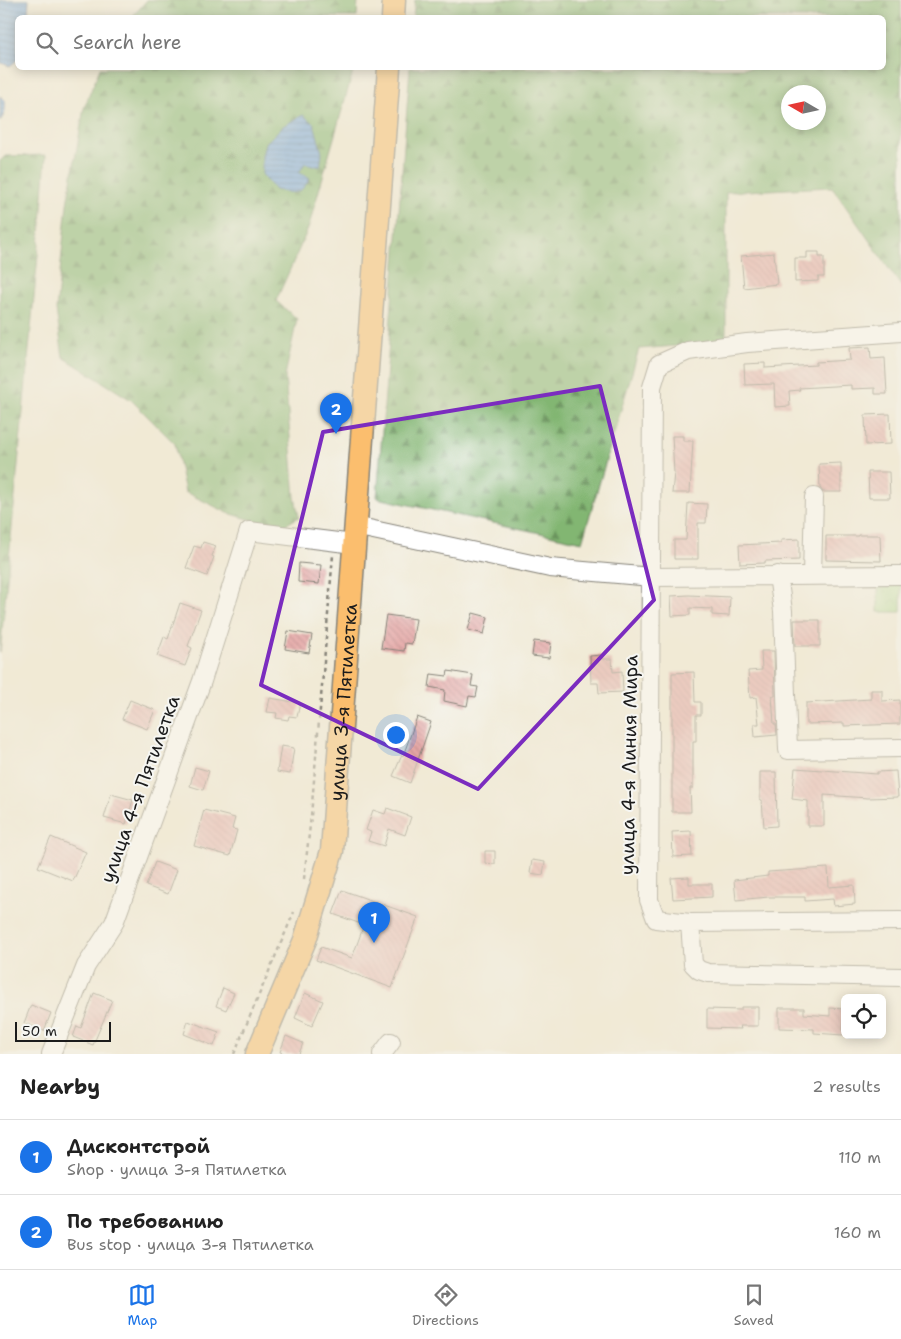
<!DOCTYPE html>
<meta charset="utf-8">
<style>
body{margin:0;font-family:"Shantell Sans",sans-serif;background:#f2f2f2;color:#222}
.controls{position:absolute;right:15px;bottom:15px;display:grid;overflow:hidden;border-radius:8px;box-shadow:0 2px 12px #0003}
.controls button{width:45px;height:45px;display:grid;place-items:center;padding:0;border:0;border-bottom:1px solid #e0e0e0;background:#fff;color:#222;font:25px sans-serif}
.compass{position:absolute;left:781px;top:85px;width:45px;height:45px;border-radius:50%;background:#fff;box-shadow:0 2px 12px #0003;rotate:279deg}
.scale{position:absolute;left:15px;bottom:12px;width:96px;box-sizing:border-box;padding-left:5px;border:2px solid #1c1c1c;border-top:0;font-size:14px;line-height:18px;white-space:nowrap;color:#1c1c1c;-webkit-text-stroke:4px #f6f6f2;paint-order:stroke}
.you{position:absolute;left:395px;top:734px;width:18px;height:18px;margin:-12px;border:4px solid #fff;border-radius:50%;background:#1a73e8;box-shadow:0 0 0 8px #1a73e833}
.badge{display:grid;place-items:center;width:32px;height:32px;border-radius:50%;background:#1a73e8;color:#fff;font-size:16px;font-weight:700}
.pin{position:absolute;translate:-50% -41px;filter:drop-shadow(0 1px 2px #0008)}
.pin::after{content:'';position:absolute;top:26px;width:18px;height:15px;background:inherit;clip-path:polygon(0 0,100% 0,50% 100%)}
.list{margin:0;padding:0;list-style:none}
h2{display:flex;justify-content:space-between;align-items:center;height:65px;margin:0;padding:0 20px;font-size:21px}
h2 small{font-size:16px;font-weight:400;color:#767676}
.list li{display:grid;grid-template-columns:32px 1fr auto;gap:15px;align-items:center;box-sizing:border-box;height:75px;padding:0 20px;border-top:1px solid #e0e0e0}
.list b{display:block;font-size:19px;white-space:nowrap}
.list p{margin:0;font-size:16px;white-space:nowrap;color:#767676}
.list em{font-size:16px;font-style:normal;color:#767676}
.icon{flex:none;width:28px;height:28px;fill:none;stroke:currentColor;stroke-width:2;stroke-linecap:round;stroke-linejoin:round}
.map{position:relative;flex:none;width:901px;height:1054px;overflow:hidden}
.search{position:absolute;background:#fff;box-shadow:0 2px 12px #0003;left:15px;right:15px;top:15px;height:55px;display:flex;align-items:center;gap:12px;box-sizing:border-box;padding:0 18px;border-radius:8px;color:#767676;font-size:19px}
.sheet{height:215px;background:#fff}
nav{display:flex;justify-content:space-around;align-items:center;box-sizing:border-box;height:70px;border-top:1px solid #e0e0e0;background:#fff;font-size:14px;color:#767676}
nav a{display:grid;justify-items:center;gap:2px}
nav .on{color:#1a73e8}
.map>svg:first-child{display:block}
</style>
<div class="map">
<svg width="901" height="1054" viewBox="0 0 901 1054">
<defs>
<pattern id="forest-firs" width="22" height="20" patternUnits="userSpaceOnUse" patternTransform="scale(1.25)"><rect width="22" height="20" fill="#82b672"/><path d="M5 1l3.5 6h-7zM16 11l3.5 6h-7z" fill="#6a935d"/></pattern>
<pattern id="park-crowns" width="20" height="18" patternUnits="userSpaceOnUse" patternTransform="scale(1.25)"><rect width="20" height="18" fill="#a3d584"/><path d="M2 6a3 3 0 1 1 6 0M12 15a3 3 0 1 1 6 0" fill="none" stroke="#8cb671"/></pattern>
<pattern id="water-rules" width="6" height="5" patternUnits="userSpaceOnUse" patternTransform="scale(1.25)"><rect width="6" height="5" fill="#74a7e0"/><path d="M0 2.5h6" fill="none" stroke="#5e87b5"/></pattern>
<pattern id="building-back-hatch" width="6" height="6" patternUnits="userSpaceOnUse" patternTransform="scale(1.25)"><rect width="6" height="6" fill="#e5a7a6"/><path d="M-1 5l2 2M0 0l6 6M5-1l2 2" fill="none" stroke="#c48f8e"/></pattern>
</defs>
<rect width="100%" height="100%" fill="#f6f6f2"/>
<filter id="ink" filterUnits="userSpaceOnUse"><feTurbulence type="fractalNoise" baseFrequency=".02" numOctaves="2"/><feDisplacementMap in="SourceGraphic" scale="10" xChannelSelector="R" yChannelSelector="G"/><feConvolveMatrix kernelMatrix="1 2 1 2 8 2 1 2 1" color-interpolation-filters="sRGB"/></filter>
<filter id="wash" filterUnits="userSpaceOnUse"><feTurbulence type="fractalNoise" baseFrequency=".0096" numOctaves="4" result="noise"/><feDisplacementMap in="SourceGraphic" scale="20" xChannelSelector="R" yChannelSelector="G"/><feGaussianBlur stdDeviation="1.12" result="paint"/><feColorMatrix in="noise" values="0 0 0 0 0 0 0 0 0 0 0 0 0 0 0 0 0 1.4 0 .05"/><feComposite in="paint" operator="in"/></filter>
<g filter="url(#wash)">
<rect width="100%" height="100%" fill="#f1ead6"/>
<path fill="url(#forest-firs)" stroke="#4f6947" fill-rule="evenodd" d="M 147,0 L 358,0 L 357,17 L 132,17 Z
M 415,0 L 901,0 L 901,286 L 832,187 L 726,192 L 726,342 L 639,349 L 582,542 L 377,498 L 410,68 L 884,68 L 884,18 L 413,17 ZM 788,92 L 818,92 L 818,122 L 788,122 Z
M 100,68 L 354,68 L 308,229 L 276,301 L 297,319 L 285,376 L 295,497 L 299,517 L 280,528 L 228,513 L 185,492 L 175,444 L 131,400 L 63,357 L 56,310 L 67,204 L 84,108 Z
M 46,155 L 41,224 L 0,653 L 0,161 L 5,156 Z"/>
<path fill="url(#park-crowns)" stroke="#607850" d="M 878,583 L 901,583 L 901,612 L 878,612 Z"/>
<path fill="url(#water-rules)" stroke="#48627e" d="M 0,0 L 29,0 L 28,12 L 33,16 L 32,17 L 18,18 L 17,60 L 10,66 L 1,63 Z
M 0,96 L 5,100 C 6,108 5,115 0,121 Z
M 303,115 L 314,124 L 322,153 L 320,167 L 305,163 L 299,173 L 310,178 C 299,197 294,193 275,190 L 262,174 L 262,156 L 265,144 L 283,126 Z"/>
<g id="blocks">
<path fill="url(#building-back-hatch)" d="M 807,252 L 819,252 L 819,257 L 824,257 L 824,277 L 818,277 L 818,281 L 795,282 L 795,258 L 807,258 Z
M 774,253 L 777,284 L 744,288 L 741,256 Z
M 870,347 L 871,359 L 885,358 L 887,394 L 875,394 L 875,388 L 851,389 L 851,385 L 799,388 L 800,390 L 789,391 L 790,406 L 775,407 L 774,384 L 745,385 L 744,364 L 765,363 L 765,368 L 816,365 L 816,362 L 850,360 L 849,348 Z
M 890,414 L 891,444 L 866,445 L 865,415 Z
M 672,436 L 683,436 L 683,441 L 693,441 L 690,493 L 672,493 L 674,473 Z
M 841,463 L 841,492 L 823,492 L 820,488 L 819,464 Z
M 868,472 L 889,472 L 890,498 L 869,498 Z
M 688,503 L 707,504 L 706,523 L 698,523 L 698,559 L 674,559 L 674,540 L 686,540 Z
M 858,535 L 880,535 L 881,561 L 826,560 L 826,536 L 858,536 Z
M 799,539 L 799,560 L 765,561 L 765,563 L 740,564 L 739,545 L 781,543 L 781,540 Z
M 203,542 L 216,546 L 212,556 L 214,557 L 207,576 L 186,568 L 194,546 L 201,548 Z
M 299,563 L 321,565 L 319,584 L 298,582 Z
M 689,595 L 730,597 L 729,616 L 712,615 L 712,609 L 690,608 L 690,615 L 672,616 L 671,596 Z
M 180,603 L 201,610 L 188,646 L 192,648 L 185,666 L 157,656 L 164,637 L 168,639 Z
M 473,613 L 488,617 L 484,634 L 468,630 Z
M 386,615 L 416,619 L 412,644 L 405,643 L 404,651 L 381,648 Z
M 794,620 L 820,620 L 820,646 L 795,646 Z
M 288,631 L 312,635 L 309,653 L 285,649 Z
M 534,641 L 551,643 L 549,658 L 532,656 Z
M 761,651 L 774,651 L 775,696 L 772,696 L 774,724 L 776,724 L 777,735 L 755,737 L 754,724 L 759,724 L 756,697 L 750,698 L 748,671 L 762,670 Z
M 601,655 L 602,659 L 612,659 L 613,672 L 622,671 L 623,692 L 599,693 L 598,683 L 591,683 L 590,656 Z
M 448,671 L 473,675 L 471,686 L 478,687 L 476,697 L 469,696 L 467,706 L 444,701 L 445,690 L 429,687 L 431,674 L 447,676 Z
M 694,672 L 695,702 L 701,702 L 701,715 L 696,715 L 696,741 L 693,741 L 693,788 L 690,788 L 691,812 L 672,812 L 672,673 Z
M 871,690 L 882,690 L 882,701 L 900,700 L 900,724 L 844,726 L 844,723 L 806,724 L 806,703 L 871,699 Z
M 270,698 L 300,703 L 297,717 L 289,716 L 288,720 L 276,718 L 277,713 L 267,712 Z
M 130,700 L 155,710 L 147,729 L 122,719 Z
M 417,717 L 431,722 L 410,783 L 393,776 L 402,755 L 403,756 Z
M 281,746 L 294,748 L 290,774 L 277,772 Z
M 195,767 L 209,771 L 203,790 L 190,786 Z
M 795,768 L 877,774 L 877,772 L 896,771 L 898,797 L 868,798 L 824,795 L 824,826 L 808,826 L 808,801 L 792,799 Z
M 760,772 L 776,772 L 777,826 L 764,827 L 762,800 L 760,800 Z
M 111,794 L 133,800 L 126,824 L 104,818 Z
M 387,808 L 411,817 L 405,835 L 389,829 L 384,846 L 368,841 L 371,832 L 366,830 L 373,810 L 385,814 Z
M 204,810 L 235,818 L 232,829 L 237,830 L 230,856 L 194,846 Z
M 691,831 L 692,856 L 673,857 L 672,832 Z
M 51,837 L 86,852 L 73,881 L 38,867 Z
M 485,851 L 495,851 L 495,864 L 485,863 Z
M 532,860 L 545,862 L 543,875 L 530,873 Z
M 155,862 L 177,870 L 168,894 L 146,886 Z
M 828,868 L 829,887 L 854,885 L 855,904 L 834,906 L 833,899 L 805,901 L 805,897 L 769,897 L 736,900 L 734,880 L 768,876 L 768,872 Z
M 689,877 L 689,884 L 712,884 L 712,897 L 673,899 L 671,878 Z
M 342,890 L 418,917 L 392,988 L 316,960 L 321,947 L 352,958 L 364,925 L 333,914 Z
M 223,988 L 234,993 L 226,1010 L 216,1006 Z
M 94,993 L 112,1000 L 93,1045 L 73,1037 L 77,1026 L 81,1028 Z
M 305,993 L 323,1001 L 312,1026 L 295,1018 Z
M 31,1005 L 51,1013 L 44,1031 L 24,1023 Z
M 741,1007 L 758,1007 L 758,1026 L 740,1026 L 741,1029 L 707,1028 L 707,1009 L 741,1010 Z
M 779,1008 L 804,1008 L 804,1014 L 830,1016 L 830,1008 L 844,1009 L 843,1035 L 814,1033 L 814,1029 L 779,1028 Z
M 188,1021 L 219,1032 L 214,1046 L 184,1034 Z
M 286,1036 L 303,1043 L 299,1054 L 286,1054 L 280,1052 Z"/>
</g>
</g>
<g filter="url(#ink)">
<use href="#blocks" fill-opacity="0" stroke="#868379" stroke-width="1"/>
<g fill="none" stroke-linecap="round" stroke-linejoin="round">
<g stroke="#868379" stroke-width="20">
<path id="minor" d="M 901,332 L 747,343 L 688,351 L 659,364 L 652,387 L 649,900 L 656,919 L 690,923 L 901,921
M 355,526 L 550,568 L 652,577 L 901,575
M 778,575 L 783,611 L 788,750 L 901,748
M 812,575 L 814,497
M 690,923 L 693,964 L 699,970 L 708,973 L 901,977
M 51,1054 L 86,966 L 114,923 L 202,681 L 249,531 L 354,544
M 382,1054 L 391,1042"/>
</g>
<g stroke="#868379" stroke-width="25">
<g id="major">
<path d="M 393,18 L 394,0"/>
<path id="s1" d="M 257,1054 L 305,940 L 332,851 L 389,68"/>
</g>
</g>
<path stroke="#868379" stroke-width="2.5" stroke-dasharray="4 4" stroke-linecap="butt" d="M 304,879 L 311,816 L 333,555
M 234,1054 L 294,912"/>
<use href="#minor" stroke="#fff" stroke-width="18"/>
<use href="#major" stroke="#fbbe6e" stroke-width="22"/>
</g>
</g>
<path d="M0 0H901V1054H0ZM 600,386 L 654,600 L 478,789 L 261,685 L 323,432 Z" fill="#f1ead6" fill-opacity=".55" fill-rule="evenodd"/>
<path fill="none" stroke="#7b2cbf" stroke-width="4" stroke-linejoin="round" d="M 600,386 L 654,600 L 478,789 L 261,685 L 323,432 Z"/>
<g text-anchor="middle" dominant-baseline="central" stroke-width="4" stroke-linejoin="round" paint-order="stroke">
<g font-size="19" fill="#1c1c1c" stroke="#f6f6f2">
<text stroke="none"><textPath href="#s1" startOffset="366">улица 3-я Пятилетка</textPath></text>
<text transform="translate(629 765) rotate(-89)">улица 4-я Линия Мира</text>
<text transform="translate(140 789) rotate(-70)">улица 4-я Пятилетка</text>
</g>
</g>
</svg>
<div class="controls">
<button><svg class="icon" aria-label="locate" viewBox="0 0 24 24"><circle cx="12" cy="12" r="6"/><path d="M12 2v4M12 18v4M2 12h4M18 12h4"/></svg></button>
</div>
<svg class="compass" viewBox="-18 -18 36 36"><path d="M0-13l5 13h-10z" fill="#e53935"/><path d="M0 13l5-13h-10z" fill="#767676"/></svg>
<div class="scale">50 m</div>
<div class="you"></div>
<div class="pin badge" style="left:374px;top:943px">1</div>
<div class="pin badge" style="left:336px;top:434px">2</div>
<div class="search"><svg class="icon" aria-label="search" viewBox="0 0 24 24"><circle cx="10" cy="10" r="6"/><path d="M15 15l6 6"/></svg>Search here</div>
</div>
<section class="sheet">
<h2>Nearby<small>2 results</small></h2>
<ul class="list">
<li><span class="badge">1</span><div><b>Дисконтстрой</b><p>Shop · улица 3-я Пятилетка</p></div><em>110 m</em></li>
<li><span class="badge">2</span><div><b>По требованию</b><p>Bus stop · улица 3-я Пятилетка</p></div><em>160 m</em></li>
</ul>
</section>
<nav>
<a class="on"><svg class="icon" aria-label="map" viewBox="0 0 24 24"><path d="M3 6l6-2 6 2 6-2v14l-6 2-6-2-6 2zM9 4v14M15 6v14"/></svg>Map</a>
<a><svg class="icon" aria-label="directions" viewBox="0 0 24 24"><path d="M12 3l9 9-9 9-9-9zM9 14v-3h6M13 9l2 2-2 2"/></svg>Directions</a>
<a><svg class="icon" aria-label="saved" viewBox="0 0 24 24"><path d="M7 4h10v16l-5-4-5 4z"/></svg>Saved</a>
</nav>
